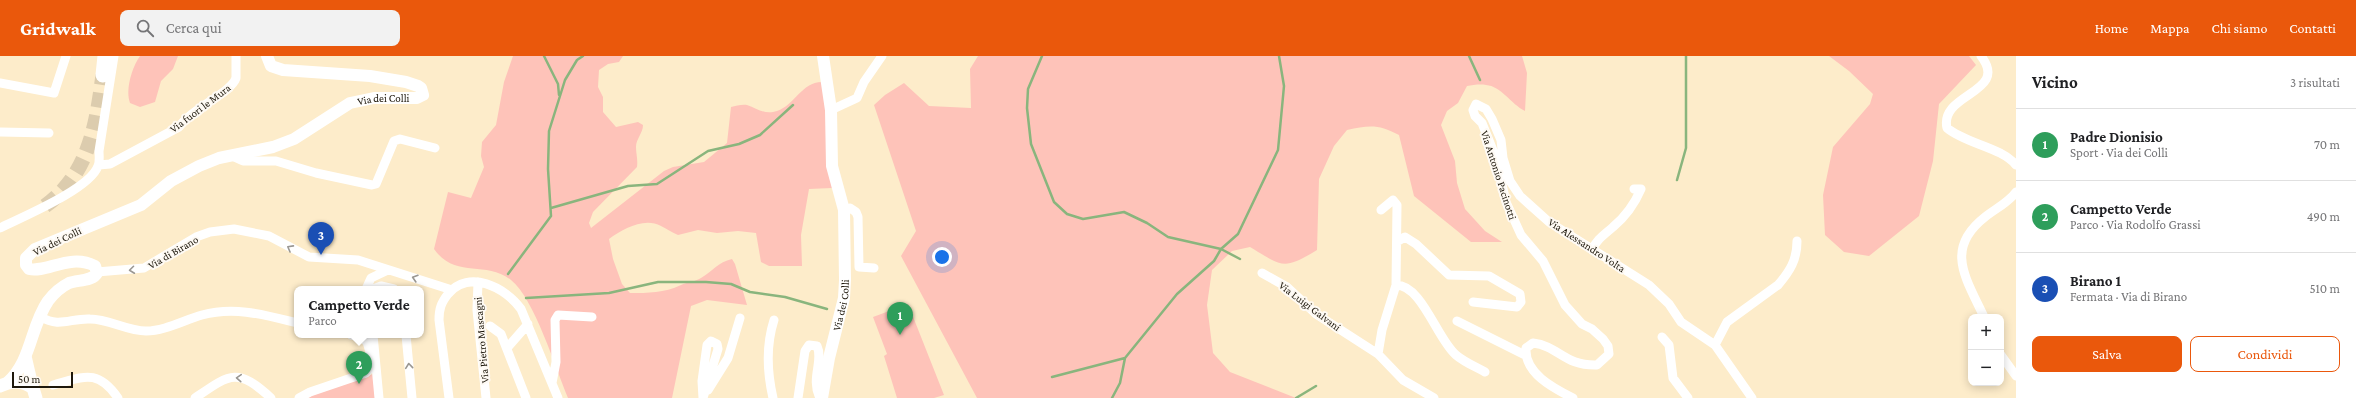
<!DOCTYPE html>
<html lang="it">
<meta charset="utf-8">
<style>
body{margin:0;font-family:"Crimson Pro",serif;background:#f2f2f2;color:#202124}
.controls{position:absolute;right:12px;bottom:12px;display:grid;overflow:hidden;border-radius:8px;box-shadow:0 2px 10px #0003}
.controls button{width:36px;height:36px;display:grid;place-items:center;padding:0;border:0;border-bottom:1px solid #e0e0e0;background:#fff;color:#202124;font:20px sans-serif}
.scale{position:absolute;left:12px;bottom:10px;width:61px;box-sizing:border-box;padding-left:4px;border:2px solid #1e180c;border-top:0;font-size:11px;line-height:14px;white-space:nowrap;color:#1e180c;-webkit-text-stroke:3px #fefaf4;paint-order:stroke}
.you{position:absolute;left:942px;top:201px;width:14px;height:14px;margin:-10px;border:3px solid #fff;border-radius:50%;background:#1a73e8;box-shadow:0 0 0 6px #1a73e833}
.badge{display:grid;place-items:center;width:26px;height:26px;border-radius:50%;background:#ea580c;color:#fff;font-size:13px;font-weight:700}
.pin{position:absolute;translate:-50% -33px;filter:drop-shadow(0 1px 2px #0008)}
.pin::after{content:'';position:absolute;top:21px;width:14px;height:12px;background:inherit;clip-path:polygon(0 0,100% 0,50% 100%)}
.popup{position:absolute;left:294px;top:230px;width:130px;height:52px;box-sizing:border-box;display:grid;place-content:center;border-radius:8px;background:#fff;filter:drop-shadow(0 1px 3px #0005);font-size:13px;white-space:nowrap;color:#757577}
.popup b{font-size:15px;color:#202124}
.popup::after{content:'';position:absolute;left:50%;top:100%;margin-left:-8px;border:8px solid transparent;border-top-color:#fff}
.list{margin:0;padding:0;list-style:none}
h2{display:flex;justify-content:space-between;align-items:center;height:52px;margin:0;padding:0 16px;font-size:17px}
h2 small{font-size:13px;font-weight:400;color:#757577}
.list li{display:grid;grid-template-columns:26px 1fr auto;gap:12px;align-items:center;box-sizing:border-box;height:72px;padding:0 16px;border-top:1px solid #e0e0e0}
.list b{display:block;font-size:15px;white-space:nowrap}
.list p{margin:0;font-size:13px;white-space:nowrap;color:#757577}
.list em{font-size:13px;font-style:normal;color:#757577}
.actions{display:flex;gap:8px;padding:12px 16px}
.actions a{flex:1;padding:9px 0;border:1px solid #ea580c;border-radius:8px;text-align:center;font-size:14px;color:#ea580c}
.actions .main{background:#ea580c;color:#fff}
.icon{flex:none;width:22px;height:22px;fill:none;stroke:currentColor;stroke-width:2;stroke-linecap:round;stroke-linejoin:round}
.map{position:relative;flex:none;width:2016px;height:342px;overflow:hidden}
header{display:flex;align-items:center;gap:24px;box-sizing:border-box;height:56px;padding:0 20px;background:#ea580c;color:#fff}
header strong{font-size:19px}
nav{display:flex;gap:22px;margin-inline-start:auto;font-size:14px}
.search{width:280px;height:36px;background:#f2f2f2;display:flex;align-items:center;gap:10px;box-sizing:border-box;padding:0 14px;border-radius:8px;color:#757577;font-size:15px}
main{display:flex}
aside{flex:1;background:#fff}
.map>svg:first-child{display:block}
</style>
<header>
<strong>Gridwalk</strong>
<div class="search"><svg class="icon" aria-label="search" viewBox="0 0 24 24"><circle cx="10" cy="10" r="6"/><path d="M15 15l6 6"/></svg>Cerca qui</div>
<nav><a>Home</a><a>Mappa</a><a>Chi siamo</a><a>Contatti</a></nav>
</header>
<main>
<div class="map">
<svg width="2016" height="342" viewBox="0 0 2016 342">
<rect width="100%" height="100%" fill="#fdecca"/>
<path fill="#fec3b9" d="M 140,0 L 178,0 L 173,13 L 161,25 L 155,46 L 140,51 L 130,47 C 125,34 132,11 140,0 Z
M 513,0 L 623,0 L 619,6 L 608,8 L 599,14 L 598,31 L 603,41 L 603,56 L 616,71 L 638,66 L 643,69 C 643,77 636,83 636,91 C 636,98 638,103 637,111 L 593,156 L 589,167 L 591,172 L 664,115 L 673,111 L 704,106 L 727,87 L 731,51 C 736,50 742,48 747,49 C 758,53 765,59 777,55 C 795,49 802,25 823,26 L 832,132 L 809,133 L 801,179 L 802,210 L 769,210 L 761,206 L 756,177 L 738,175 L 717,177 L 698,174 L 678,179 C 671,176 667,173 661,170 C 644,161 623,173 609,183 L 613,203 L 622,228 L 630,237 C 648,237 664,237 681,229 C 687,226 695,226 701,222 C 713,215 718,206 732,203 L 735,208 L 747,249 L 707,244 L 691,250 L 672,342 L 568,342 C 556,313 534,242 511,224 C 485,204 455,223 434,193 L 448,136 L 471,142 L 484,111 L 481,100 L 482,86 L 496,69 L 504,26 Z
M 978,0 L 1522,0 L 1527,17 L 1525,55 C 1511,48 1501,30 1486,29 C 1480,28 1473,29 1467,30 L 1458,47 L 1447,55 L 1441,69 L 1455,105 L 1457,127 L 1465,153 L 1485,175 L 1502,186 L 1471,186 L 1414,140 L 1399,79 C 1379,68 1369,69 1347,74 L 1334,90 L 1319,123 L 1317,194 C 1283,215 1282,210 1250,191 L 1232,195 L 1212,214 L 1207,249 L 1213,297 L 1230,316 L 1296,342 L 977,342 L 901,200 L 916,175 L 874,49 L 885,39 L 904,27 L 929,50 L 971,52 L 970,13 Z
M 1829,0 L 1969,0 L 1976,9 L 1939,48 L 1933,105 L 1919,160 L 1869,200 L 1844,196 L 1825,179 L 1823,139 L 1833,91 L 1870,48 L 1873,38 L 1849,15 Z
M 908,248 L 944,339 L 934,342 L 897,342 L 884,300 L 887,298 L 873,261 Z
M 373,318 L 375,342 L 308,342 L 313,339 Z"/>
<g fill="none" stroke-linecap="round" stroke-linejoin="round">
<path stroke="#89b57d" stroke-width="2.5" d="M 544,0 L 558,28 L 559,39
M 1042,0 L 1028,33 L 1027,52 L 1031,88 L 1054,146 L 1067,158 L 1083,163 L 1124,156 L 1147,167 L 1168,181 L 1221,193 L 1240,203
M 1469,0 L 1480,24
M 1677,124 L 1686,92 L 1686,0
M 551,152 L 628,130 L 657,128 L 708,95 L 739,88 L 760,79 L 793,49
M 508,218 L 551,160 L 548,113 L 549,75 L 565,24 L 577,4 L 583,0
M 526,242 L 609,237 L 658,226 L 706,226 L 731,228 L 750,236 L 785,241 L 827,253
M 1052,321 L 1125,302
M 1112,342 L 1120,327 L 1125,302 L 1177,238 L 1214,205 L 1221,193 L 1238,178 L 1278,94 L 1284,30 L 1279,0
M 1296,342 L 1316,330"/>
<path stroke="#dcccae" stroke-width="15" stroke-dasharray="15 8" stroke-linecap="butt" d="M 45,150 C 89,118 96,70 103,19"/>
<path stroke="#fff" stroke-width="9" d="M 1981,0 C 2010,37 1939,37 1947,72 C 1966,88 2001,91 2016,109
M 0,27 L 54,37 L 66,0
M 831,54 L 857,42 L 864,26 L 882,0
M 0,76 L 49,77
M 232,100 L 243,105 L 276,105 L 316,117 L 372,129 L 376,128 L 394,85 L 400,83 L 435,92
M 99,109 L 110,108 L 179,71 C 192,52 231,37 236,22 L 236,0
M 844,154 L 850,152 L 856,156 L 858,161 L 859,211 L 874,212
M 0,172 C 22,161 90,133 98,110 C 100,106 99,99 99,95 L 114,0
M 1398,185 L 1405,181 L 1416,188 L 1449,219 L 1489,220 L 1520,238 L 1521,246 L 1517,251 L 1473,246
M 1592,194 C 1597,183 1604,179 1613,171 C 1625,161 1635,147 1641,133 L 1634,133
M 97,216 L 144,212 L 196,181 L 210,176 L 234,173 L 269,180 L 309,201 L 358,204 L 452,234
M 1262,217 L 1287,231 L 1316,258 L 1378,298 L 1403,324 L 1434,342
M 478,226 L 477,254 L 486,342
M 1396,229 C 1422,229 1437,283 1456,299 C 1464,306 1476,311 1485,316
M 366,233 L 371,222 L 388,214
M 373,233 L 381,230 L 394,233
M 41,261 C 59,272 71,262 90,263 C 109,263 127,275 146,275 C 165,275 184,264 202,259 C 235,250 265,259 297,267
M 1984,261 C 1966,222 1944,193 1985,161 C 1995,153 2009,146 2016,136
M 1457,265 L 1525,299
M 490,270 L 501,278 L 526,342
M 373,279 L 379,342
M 406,279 L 412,342
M 1662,281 L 1669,289 L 1673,322 L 1688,342
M 711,285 L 717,288 L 718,293 L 703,342 L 702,325 L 707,289 Z
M 1715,289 L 1727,266 L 1778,229 C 1790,215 1797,204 1797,185
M 507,292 L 528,268
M 1378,298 L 1382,274 L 1396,229 L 1397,149 L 1393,144 L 1381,154
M 2001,299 L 2016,320
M 552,327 L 556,306 L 555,264 L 558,259 L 592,261
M 53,329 C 84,321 97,312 118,342
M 708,334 L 728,302 L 740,262
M 195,342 C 230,318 237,311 271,342
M 299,342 L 310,336 L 366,317 C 375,309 370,296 367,286 L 361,281 L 351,279
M 449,342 L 439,264 C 439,253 441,247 448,238 C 469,213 505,231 521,253 L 558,342
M 773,342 C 767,316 766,289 774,264
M 798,342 L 805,295 L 809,289 L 817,290 C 824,305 810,322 820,342
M 1573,342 C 1553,332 1524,317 1526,292 L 1533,287 C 1559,290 1564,310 1597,309 L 1609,298 L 1608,290 L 1603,283 L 1592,273 L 1582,268 L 1565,249 L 1543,205 L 1521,179 L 1506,146 L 1496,102 L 1482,67 L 1475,60 L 1473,54 L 1476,48 L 1486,53 L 1492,63 L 1501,84 L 1503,102 L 1510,125 L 1520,140 L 1549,166 L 1649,229 L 1669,248 L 1681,266 L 1715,289 L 1752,342"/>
<g stroke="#fff" stroke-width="12">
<path d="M 26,302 L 33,332"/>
<path id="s1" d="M 7,327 C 32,305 30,271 48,245 C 54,237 61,231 69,227 C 78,224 93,225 97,217 L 95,210 C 70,197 47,217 29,213 L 26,209 L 26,202 L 35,193 L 141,149 L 171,125 L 199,110 L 219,102 L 273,91 L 294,83 L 350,47 L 374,42 L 417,42 L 423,39 L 421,32 L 418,30 L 406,26 L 370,20 L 283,14 L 271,10 L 267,0"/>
<path id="s2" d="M 822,342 L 829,302 L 844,242 L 845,224 L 844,154 L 832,110 L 831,54 L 823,0"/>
</g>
<path stroke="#fff" stroke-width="13" d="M 0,330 C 12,325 21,324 33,332 L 36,342"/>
<path stroke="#fff" stroke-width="15" d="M 103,19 L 105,0"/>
</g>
<defs><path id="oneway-chevron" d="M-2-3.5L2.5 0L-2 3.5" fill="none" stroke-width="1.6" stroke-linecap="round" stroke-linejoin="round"/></defs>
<g stroke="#9a9792">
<use href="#oneway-chevron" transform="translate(290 192) rotate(-151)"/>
<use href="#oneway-chevron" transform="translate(132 214) rotate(173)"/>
<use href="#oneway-chevron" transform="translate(415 222) rotate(-163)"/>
<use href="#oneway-chevron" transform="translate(409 310) rotate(-96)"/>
<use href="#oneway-chevron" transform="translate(239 322) rotate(-176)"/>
</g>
<g text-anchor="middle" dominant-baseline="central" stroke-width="4" stroke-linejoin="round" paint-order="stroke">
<g font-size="11" fill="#1e180c" stroke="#fefaf4">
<text stroke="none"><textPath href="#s1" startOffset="635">Via dei Colli</textPath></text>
<text transform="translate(200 52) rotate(-37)">Via fuori le Mura</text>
<text transform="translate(1499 119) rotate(72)">Via Antonio Pacinotti</text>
<text transform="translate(57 185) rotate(-26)">Via dei Colli</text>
<text transform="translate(1587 189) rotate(33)">Via Alessandro Volta</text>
<text transform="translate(173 196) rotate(-30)">Via di Birano</text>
<text stroke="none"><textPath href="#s2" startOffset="95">Via dei Colli</textPath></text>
<text transform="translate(1310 250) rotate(37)">Via Luigi Galvani</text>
<text transform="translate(481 284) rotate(-95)">Via Pietro Mascagni</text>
</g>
</g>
</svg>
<div class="controls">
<button>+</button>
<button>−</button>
</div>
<div class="scale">50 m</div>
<div class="you"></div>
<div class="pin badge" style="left:900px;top:279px;background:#2e9e5b">1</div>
<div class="pin badge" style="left:359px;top:328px;background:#2e9e5b">2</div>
<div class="popup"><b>Campetto Verde</b>Parco</div>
<div class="pin badge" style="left:321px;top:199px;background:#1a4fb4">3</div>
</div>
<aside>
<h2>Vicino<small>3 risultati</small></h2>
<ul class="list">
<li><span class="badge" style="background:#2e9e5b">1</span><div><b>Padre Dionisio</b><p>Sport · Via dei Colli</p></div><em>70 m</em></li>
<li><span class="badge" style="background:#2e9e5b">2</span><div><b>Campetto Verde</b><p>Parco · Via Rodolfo Grassi</p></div><em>490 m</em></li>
<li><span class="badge" style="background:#1a4fb4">3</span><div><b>Birano 1</b><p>Fermata · Via di Birano</p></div><em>510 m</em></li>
</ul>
<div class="actions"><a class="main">Salva</a><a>Condividi</a></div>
</aside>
</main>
